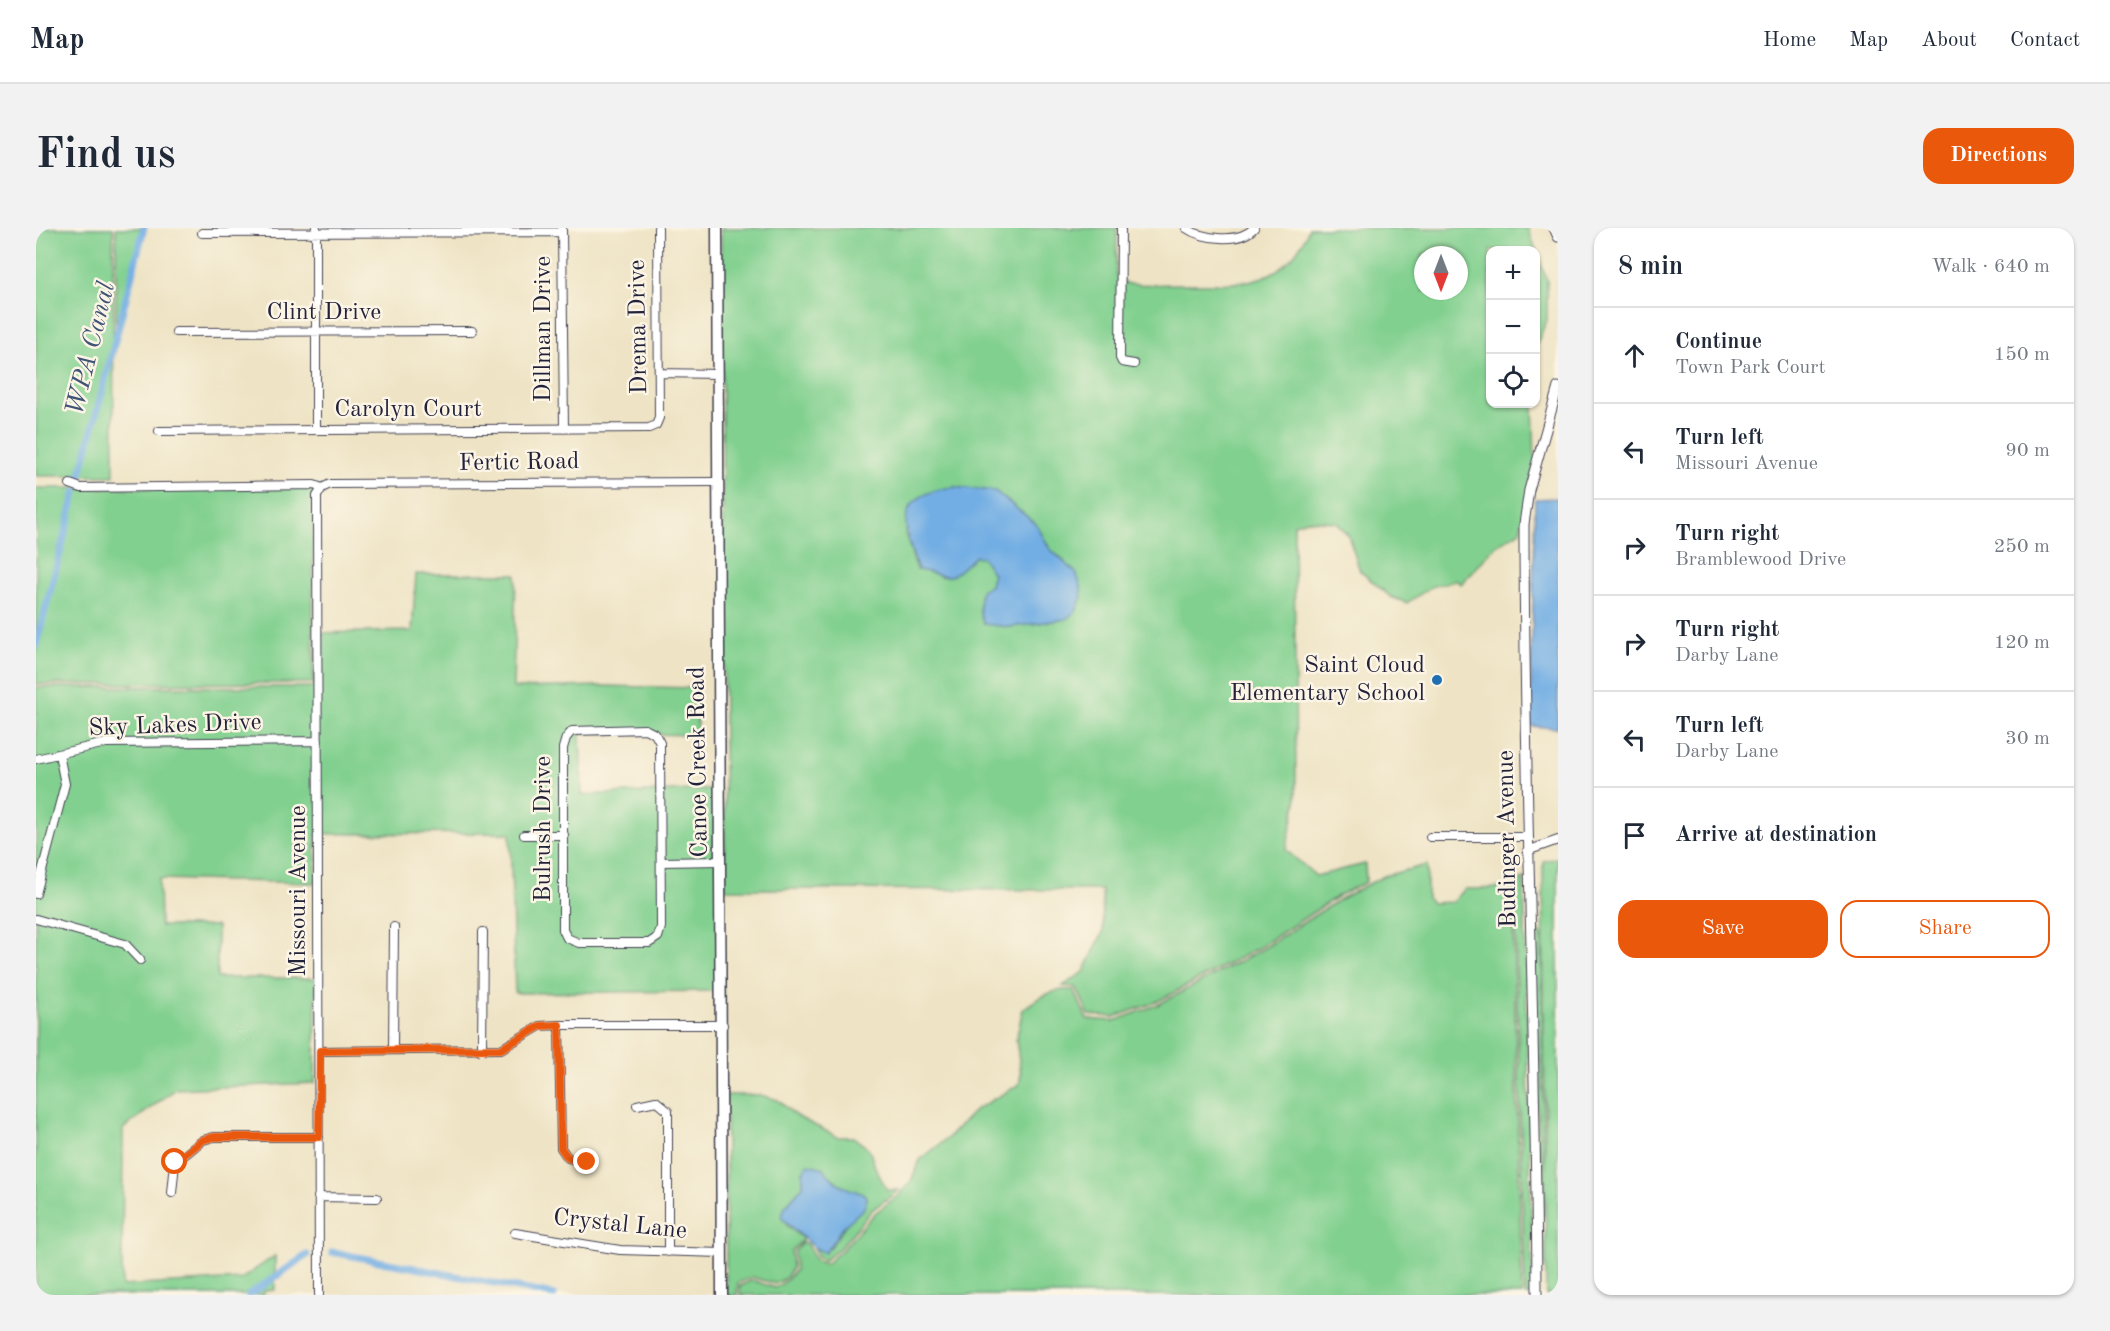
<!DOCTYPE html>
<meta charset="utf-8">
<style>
body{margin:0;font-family:"Old Standard TT",serif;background:#f2f2f3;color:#1f2937}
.controls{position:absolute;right:18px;top:18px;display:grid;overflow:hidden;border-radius:12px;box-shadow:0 2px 4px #0004}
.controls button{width:54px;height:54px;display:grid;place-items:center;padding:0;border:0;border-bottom:2px solid #e0e1e3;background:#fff;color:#1f2937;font:30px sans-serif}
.compass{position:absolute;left:1378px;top:18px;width:54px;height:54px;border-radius:50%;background:#fff;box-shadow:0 2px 4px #0004;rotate:180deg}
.stop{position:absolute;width:18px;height:18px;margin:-14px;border:4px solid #ea580c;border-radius:50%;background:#fff}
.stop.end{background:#ea580c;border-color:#fff;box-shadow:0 2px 6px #0008}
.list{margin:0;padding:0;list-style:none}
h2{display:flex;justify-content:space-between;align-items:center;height:78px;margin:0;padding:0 24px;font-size:26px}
h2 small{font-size:20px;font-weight:400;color:#747a83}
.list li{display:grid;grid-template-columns:39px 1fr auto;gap:18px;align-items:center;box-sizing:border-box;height:96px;padding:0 24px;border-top:2px solid #e0e1e3}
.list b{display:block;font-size:22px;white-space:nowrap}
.list p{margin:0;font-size:20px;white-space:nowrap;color:#747a83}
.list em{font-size:20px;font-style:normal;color:#747a83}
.actions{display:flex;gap:12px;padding:18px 24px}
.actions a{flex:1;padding:14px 0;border:2px solid #ea580c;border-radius:18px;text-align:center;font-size:21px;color:#ea580c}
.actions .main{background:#ea580c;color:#fff}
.icon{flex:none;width:33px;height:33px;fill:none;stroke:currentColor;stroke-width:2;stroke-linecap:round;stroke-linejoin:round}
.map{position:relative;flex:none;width:1522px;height:1067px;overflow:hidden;border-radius:18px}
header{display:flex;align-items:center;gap:36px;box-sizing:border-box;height:84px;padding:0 30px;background:#fff;border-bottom:2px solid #e0e1e3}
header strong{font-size:28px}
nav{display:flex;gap:33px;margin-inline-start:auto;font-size:21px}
.intro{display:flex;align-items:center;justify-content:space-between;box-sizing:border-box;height:144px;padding:0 36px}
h1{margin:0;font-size:42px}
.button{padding:15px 27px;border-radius:18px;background:#ea580c;color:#fff;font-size:21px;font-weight:700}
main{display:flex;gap:36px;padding:0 36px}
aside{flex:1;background:#fff;border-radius:18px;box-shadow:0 2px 4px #0004}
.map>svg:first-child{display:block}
</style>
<header>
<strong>Map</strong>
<nav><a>Home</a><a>Map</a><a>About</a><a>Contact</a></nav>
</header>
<div class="intro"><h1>Find us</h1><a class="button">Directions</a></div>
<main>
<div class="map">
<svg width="1522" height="1067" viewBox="0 0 1522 1067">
<rect width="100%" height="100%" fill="#fcf5e5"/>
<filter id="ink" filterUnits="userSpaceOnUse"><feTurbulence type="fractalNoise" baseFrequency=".0167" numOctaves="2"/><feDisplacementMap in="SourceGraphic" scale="12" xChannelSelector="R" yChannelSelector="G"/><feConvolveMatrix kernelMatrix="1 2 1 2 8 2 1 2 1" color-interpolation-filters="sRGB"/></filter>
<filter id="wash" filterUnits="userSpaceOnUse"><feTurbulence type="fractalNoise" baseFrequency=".008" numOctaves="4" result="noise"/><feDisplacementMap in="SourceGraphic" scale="24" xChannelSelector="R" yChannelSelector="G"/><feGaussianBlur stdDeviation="1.35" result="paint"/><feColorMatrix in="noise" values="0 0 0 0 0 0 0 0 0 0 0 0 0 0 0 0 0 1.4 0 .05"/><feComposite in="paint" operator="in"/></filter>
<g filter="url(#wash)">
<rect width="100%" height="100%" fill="#eee3c4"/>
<path fill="#81d08f" stroke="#527965" stroke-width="1.5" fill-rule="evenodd" d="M 0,0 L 77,0 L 78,248 L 0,248 Z
M 80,0 L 106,0 L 80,99 Z
M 685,0 L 1081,0 L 1080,47 L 1086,48 L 1087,55 C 1107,58 1128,56 1148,56 C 1203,56 1250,60 1273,0 L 1492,0 L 1511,53 L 1511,92 L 1500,118 L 1500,22 L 1454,22 L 1454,176 L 1497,176 L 1499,232 L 1484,303 L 1460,318 L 1425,356 L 1420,352 L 1395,359 L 1371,375 L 1355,369 L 1324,343 L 1312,307 L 1300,294 L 1271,292 L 1258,296 L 1260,576 L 1250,622 L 1280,648 L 1329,636 L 1330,654 L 1302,668 L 1224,719 L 1120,774 L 1078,789 L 1053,787 L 1040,759 L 1027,758 L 1048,744 L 1067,704 L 1066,662 L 689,661 ZM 1387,27 L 1423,27 L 1423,63 L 1387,63 ZM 917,259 L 959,263 L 1000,296 L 1014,321 L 1029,334 L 1030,391 L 974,399 L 954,358 L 957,345 L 946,329 L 939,328 L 931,335 L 906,349 L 897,344 L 881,342 L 869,305 C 882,275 882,264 917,259 Z
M 0,260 L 277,260 L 277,455 L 0,456 Z
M 380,346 L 480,346 L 477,460 L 567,458 L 660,460 L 661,507 L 544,505 L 546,567 L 681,561 L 683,763 L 479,765 L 474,605 L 280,606 L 280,655 L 123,651 L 124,698 L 181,698 L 181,750 L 280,750 L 279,855 L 140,861 L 87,901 L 86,1058 L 205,1051 L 239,1028 L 239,1062 L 228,1063 L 228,1067 L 0,1067 L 0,459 L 277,459 L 279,457 L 280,405 L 376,403 Z
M 1522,630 L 1522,1067 L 1510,1067 L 1507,633 Z
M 1391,637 L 1391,670 L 1395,675 L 1417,674 L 1429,661 L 1476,660 L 1486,1067 L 704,1067 L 704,1058 L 716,1052 L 739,1060 L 751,1052 L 759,1042 L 758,1024 L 766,1014 L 771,1016 L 780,1033 L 790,1036 L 806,1022 L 839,985 L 863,967 L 875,953 L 884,932 L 913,909 L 940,881 L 983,857 L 985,846 L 980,812 L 987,781 C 1004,769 1017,760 1038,762 L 1051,791 L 1078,793 L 1121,777 L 1225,722 L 1304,671 L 1348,648 Z
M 1488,650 L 1497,1067 L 1489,1067 L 1478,657 Z
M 1497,693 L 1506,708 L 1507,987 L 1504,990 Z
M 690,867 L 724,867 L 742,872 L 760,888 L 802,909 L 817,909 L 833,921 L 839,939 L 851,962 L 863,962 L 836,982 L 804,1020 L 789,1032 L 782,1030 L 777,1019 L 781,1022 L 794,1020 L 812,993 L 820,963 L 813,963 L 792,947 L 767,944 L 767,958 L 748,980 L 751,997 L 767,1011 L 755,1023 L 756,1040 L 750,1050 L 739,1056 L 716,1049 L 702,1055 L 701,1067 L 690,1067 Z"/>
<path fill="#72aee4" stroke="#4a6890" stroke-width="1.5" d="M 917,259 L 959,263 L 1000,296 L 1014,321 L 1040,345 L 1045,358 L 1046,369 L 1040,383 L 1030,391 L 974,399 L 948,396 C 942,384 943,375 945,362 L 954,358 L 957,346 L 946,329 L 939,328 C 909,357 919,348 882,342 C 866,296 857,268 917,259 Z
M 1522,270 L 1522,500 L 1494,498 L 1499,271 Z
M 772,936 L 788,940 C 797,956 812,961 828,966 L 831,971 L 828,980 L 806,1000 L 789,1025 L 777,1019 L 746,990 L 748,980 L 767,958 L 767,944 Z"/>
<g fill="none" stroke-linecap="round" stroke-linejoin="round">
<path stroke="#72aee4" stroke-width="7" d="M 43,253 L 108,0
M 0,417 L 40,263
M 296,1024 L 518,1067
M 213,1067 L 271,1027"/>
</g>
</g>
<g filter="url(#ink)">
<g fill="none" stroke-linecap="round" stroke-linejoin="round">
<g stroke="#413f50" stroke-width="10">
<path id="minor" d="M 280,0 L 280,201
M 526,0 L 528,201
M 1085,0 L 1084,130 L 1086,134 L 1098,136
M 1150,0 C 1166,11 1203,16 1218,0
M 166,5 L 526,4
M 140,104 L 436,103
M 623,145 L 682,146
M 123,203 L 613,200 L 620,197 L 623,190 L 622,0
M 34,256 L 45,260 L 278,257 L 286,260
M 286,260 L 294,256 L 681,254
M 609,501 L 619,506 L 624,515 L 625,699 L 622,709 L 613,715 L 543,715 L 531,710 L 527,702 L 527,520 L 530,510 L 536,503 Z
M 0,531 L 70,515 L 282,513
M 488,607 L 528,607
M 1394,609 L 1491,609
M 1491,623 L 1522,612
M 625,634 L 685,633
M 0,666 L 29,556 L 23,526
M 0,691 L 89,716 L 104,732
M 523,797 L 525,920 L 532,930 L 551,935
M 357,822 L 358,699
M 284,823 L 465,821 L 504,798 L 523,797 L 687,797
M 446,823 L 447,704
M 601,877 L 620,873 L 632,883 L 632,1024
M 136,965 L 139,935 L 167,912 L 178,909 L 283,909
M 282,969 L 341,970
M 479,1005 L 584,1022 L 686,1025
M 283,1067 L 281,268 L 286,260"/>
</g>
<g stroke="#413f50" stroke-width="11">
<path id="tertiary" d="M 1518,0 L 1522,9
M 1501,1067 C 1500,810 1488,553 1488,296 L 1493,262 L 1522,159"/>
</g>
<g stroke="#413f50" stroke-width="13">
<path id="secondary" d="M 681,0 L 686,1067"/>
</g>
<use href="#minor" stroke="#fff" stroke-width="8"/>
<use href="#tertiary" stroke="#fff" stroke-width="9"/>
<use href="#secondary" stroke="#fff" stroke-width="10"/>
</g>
</g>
<g fill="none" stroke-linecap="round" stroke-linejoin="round" filter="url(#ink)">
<path stroke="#ea580c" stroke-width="8" d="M 139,934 L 167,912 L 178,909 L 283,909 L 284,823 L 465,821 L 504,798 L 523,797 L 525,920 L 532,930 L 551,934"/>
</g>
<circle fill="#1f6fb2" stroke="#fcf5e5" stroke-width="2" cx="1401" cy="452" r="6"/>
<g text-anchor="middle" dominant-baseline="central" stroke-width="5" stroke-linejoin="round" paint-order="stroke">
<g font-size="24" fill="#22223b" stroke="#fcf5e5">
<text x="288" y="85">Clint Drive</text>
<text transform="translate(603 99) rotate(-91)">Drema Drive</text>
<text transform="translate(508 101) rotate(-90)">Dillman Drive</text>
<text x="372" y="182">Carolyn Court</text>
<text transform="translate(483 235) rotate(-1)">Fertic Road</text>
<text transform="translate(139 498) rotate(-2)">Sky Lakes Drive</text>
<text transform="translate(663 534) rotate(-91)">Canoe Creek Road</text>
<text transform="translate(508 601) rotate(-90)">Bulrush Drive</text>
<text transform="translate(1472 611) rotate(-91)">Budinger Avenue</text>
<text transform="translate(263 663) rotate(-90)">Missouri Avenue</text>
<text transform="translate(584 997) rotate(6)">Crystal Lane</text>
</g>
<g font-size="24" fill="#22223b" stroke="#fcf5e5" text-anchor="end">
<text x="1389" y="438">Saint Cloud<tspan x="1389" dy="28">Elementary School</tspan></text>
</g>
<g font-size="26" font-style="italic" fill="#3e5376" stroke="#fcf5e5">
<text transform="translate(55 121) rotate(-76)">WPA Canal</text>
</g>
</g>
</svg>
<div class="controls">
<button>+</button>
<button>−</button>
<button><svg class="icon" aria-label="locate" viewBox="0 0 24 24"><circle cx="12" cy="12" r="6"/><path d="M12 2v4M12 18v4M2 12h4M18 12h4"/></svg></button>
</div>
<svg class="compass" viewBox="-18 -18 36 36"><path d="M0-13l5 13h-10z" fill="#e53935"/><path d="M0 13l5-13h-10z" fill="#747a83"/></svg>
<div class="stop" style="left:139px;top:934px"></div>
<div class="stop end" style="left:551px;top:934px"></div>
</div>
<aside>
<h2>8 min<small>Walk · 640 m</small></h2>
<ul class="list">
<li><svg class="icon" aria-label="ahead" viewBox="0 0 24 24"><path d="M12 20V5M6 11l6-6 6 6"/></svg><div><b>Continue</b><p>Town Park Court</p></div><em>150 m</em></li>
<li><svg class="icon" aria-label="left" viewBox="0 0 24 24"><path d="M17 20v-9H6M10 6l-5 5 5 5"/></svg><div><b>Turn left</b><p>Missouri Avenue</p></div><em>90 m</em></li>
<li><svg class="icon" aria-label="right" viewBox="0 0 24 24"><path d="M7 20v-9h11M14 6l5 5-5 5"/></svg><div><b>Turn right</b><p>Bramblewood Drive</p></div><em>250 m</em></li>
<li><svg class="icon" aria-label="right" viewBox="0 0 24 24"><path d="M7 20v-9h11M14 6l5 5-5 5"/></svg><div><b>Turn right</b><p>Darby Lane</p></div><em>120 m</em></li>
<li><svg class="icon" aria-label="left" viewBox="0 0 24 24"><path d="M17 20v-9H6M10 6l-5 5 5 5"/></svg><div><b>Turn left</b><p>Darby Lane</p></div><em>30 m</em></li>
<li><svg class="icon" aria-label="arrive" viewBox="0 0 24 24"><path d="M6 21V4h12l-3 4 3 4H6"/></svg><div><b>Arrive at destination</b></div></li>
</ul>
<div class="actions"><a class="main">Save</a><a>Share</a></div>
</aside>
</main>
